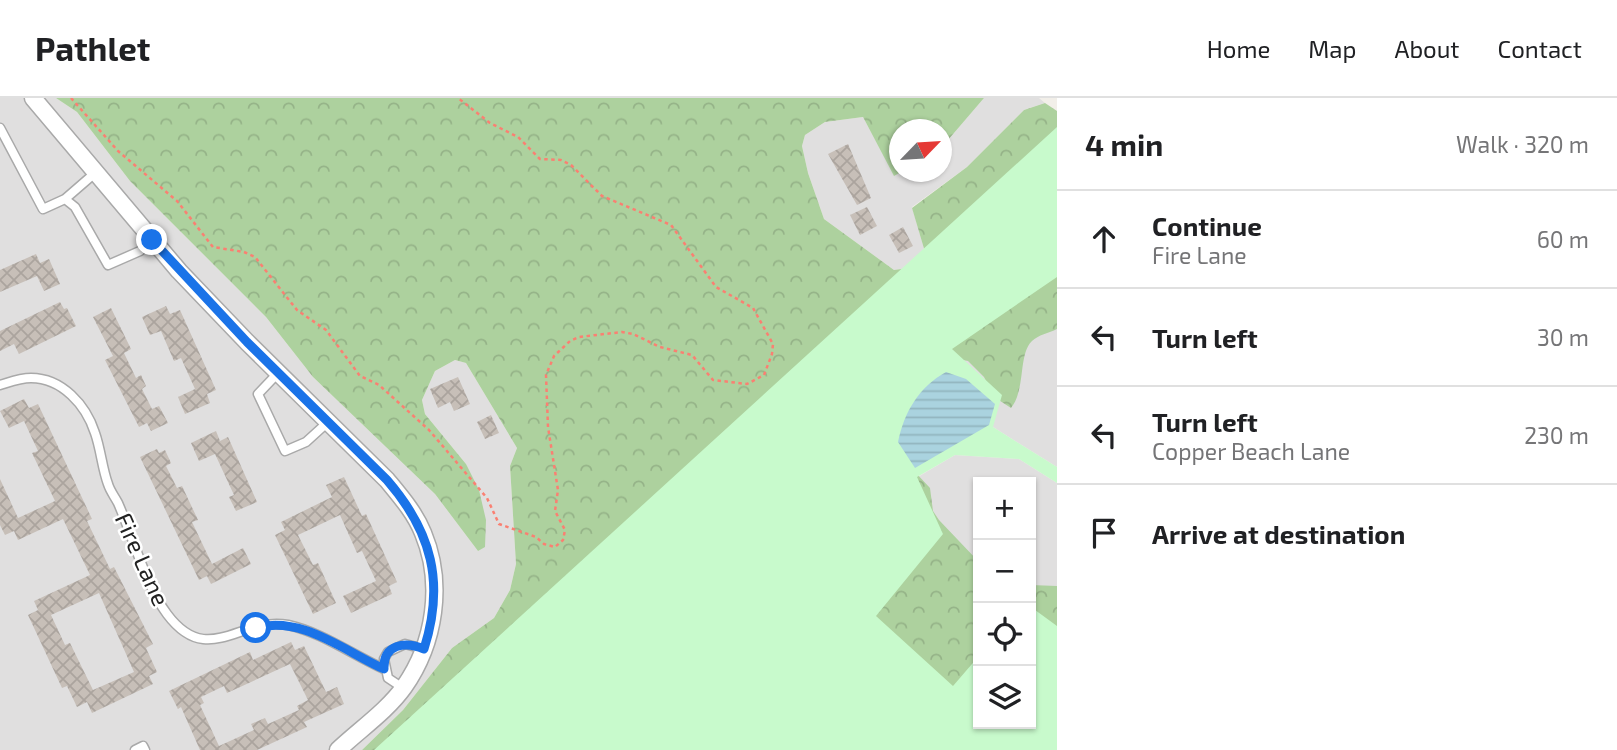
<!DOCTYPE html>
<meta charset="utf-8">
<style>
body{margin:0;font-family:"Exo 2",sans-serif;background:#f6f6f6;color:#202124}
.controls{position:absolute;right:21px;bottom:21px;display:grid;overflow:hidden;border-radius:0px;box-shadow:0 2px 5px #0004}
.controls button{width:63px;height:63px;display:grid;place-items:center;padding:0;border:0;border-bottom:2px solid #e0e0e0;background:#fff;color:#202124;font:35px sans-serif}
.compass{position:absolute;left:889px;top:21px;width:63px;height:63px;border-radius:50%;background:#fff;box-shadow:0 2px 5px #0004;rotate:65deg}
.stop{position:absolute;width:21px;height:21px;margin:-16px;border:5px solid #1a73e8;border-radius:50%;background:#fff}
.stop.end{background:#1a73e8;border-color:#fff;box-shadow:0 2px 7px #0008}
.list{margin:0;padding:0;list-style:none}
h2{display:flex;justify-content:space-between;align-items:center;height:91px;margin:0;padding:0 28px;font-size:30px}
h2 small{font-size:23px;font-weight:400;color:#757577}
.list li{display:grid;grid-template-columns:46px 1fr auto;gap:21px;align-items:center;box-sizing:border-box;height:98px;padding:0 28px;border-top:2px solid #e0e0e0}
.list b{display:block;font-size:26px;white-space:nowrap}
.list p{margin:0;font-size:23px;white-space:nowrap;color:#757577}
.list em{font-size:23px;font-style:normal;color:#757577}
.icon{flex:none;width:38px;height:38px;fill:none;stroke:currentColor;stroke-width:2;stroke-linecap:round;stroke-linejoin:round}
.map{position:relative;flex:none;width:1057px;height:652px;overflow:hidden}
header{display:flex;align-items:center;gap:42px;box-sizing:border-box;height:98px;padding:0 35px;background:#fff;border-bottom:2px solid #e0e0e0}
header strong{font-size:33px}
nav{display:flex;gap:38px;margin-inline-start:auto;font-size:24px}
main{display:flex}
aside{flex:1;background:#fff}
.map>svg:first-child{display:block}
</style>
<header>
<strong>Pathlet</strong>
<nav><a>Home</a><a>Map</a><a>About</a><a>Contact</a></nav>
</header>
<main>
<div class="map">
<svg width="1057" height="652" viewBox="0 0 1057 652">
<defs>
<pattern id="forest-crowns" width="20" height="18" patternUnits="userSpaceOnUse" patternTransform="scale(1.75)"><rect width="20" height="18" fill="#add19e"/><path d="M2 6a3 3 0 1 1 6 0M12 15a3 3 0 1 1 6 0" fill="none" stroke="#95b388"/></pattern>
<pattern id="water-rules" width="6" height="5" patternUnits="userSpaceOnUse" patternTransform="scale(1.75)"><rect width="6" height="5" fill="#aad3df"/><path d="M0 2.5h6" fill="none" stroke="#92b5bf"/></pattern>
<pattern id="building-cross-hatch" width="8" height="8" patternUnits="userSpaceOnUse" patternTransform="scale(1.75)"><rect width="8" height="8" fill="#c7bfb8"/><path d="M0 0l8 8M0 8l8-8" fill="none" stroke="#aba49e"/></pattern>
</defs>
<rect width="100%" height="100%" fill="#f2efe9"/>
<path fill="#e0dfdf" d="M 0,0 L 56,0 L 77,14 L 130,83 L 266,219 L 313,279 L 435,396 L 478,453 L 466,366 L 425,316 L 422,302 L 435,273 L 455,262 L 466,265 L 517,350 L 510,368 L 516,466 L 510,492 L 494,520 L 452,550 L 403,612 L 362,652 L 0,652 Z
M 984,0 L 1039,0 L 1045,5 L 1024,12 L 967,69 L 912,109 L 925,154 L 908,170 L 894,172 L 824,121 L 808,75 L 802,48 L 805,37 L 825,24 L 863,19 L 894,77 L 901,74 L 942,74 L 942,49 Z
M 1057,179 L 1057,369 L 993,329 L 952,251 Z
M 955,357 L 1019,361 L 1057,385 L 1057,528 L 1031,509 L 1031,384 L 978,384 L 978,559 L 916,380 Z"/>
<path fill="url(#forest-crowns)" d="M 56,0 L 984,0 L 942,49 L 942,32 L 900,32 L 900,74 L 901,74 L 894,78 L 863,19 L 825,24 L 805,37 L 802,48 L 808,75 L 824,121 L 894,172 L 908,170 L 925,154 L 912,110 L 967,69 L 1024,12 L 1045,5 L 1057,13 L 1057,231 C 1049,235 1038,237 1032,243 C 1018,256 1026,292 1011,310 L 994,299 L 984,279 L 968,263 L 947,259 L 888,345 L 930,390 L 933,413 L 939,422 L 978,463 L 978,626 L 1031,626 L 1031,487 L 1057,488 L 1057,652 L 362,652 L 403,612 L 452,550 L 494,520 L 510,492 L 516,466 L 510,368 L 517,350 L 466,265 L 455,262 L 435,273 L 422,302 L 425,316 L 466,366 L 479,392 L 486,422 L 485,449 L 478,453 L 435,396 L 313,279 L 266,219 L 130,83 L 77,14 Z"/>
<path fill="#c8facc" d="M 1057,29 L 1057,179 L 952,251 L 1002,297 L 993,329 L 1057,369 L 1057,385 L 1019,361 L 955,357 L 917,379 L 943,436 L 876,518 L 953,588 L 978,559 L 978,626 L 1031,626 L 1031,509 L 1057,528 L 1057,652 L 374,652 Z"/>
<path fill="url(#water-rules)" d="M 946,274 L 966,281 L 995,306 L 989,327 L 915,370 L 898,344 C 904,314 919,289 946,274 Z"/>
<path fill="url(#building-cross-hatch)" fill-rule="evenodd" d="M 848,46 L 871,100 L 857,107 L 828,56 Z
M 867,109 L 877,128 L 860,137 L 850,117 Z
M 903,129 L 913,148 L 899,155 L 889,137 Z
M 36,156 L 40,165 L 49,161 L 60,186 L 44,193 L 37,178 L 0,194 L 0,172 Z
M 60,204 L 64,211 L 67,210 L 76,228 L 19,256 L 14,246 L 0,253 L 0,233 Z
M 166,208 L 170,216 L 180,212 L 216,292 L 207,296 L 210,305 L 185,316 L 178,299 L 195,291 L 181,260 L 174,263 L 161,233 L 150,237 L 142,219 Z
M 111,210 L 131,251 L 124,255 L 136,280 L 141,277 L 146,288 L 142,291 L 152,311 L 159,308 L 168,325 L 151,333 L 147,325 L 139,329 L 105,262 L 113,258 L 93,219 Z
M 458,279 L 470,306 L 454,313 L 450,304 L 438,310 L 430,291 Z
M 24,301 L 29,310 L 38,306 L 92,421 L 87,423 L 110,471 L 114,469 L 153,546 L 146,550 L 157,574 L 149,578 L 153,586 L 92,615 L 87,604 L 77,609 L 67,588 L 62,590 L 28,517 L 38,512 L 34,503 L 90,477 L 63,421 L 18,442 L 14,433 L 5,437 L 0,427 L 0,381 L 18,420 L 55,403 L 32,355 L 38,353 L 24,323 L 9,330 L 0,313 ZM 99,495 L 134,574 L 93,592 L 70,545 L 65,547 L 51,517 Z
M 491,317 L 499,335 L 485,341 L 477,324 Z
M 216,333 L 220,343 L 228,339 L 257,404 L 236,413 L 229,399 L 234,397 L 215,356 L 199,363 L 191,345 Z
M 157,351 L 159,355 L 165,352 L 171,365 L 166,368 L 177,390 L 182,388 L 198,422 L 192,424 L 212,466 L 243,450 L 251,466 L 211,486 L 207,478 L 199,482 L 140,359 Z
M 344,379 L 362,418 L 366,416 L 397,484 L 389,488 L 392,496 L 351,515 L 343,498 L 376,483 L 362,453 L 357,455 L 340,417 L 298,437 L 313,467 L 318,465 L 336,505 L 313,516 L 275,437 L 285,432 L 281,424 L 332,399 L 326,387 Z
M 291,544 L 295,552 L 304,548 L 326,594 L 337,589 L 344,606 L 304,624 L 307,629 L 257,652 L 200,652 L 181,609 L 178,611 L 169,593 L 250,554 L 253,562 ZM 290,566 L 308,602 L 297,608 L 299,612 L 268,626 L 265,620 L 251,626 L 254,632 L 219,648 L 200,607 L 204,605 L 201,599 L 224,588 L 227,595 Z"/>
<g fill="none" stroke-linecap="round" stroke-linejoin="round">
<g stroke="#a9a9a9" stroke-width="11">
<path id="lane" d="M 0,30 L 43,111 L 65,101
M 95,75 L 65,101 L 75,109 L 108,167 L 140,153 L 152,142
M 278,275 L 258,296 L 285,353 L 306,344 L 328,324
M 0,287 C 10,284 20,280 31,280 C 62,280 86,307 95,335 C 101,352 102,370 108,386 C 110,393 115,399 118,405 C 133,439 146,488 167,516 C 208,571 240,518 288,527 C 321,534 353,557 384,571
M 403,590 L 388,580 L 384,561 L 388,554 L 405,546 L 424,551
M 135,652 L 143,648 L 145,652"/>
</g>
<g stroke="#a9a9a9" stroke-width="19">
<path id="street" d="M 33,0 L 179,173 L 247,244 L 387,382 C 401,399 415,415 423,435 C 444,485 435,545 404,589 C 387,613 359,632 338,652"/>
</g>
<path stroke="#fa8072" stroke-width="2.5" stroke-dasharray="3.5 3.5" stroke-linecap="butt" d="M 71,0 L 118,53 L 177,103 L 213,149 L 244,154 L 255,159 L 297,212 L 326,232 L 360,278 L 379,287 L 429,332 L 487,400 L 499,426 L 536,439 L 544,446 L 555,449 L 563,442 L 565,432 L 555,413 L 558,392 L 548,329 L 546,277 L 554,258 L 570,243 L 579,239 L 622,234 L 633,236 L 660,249 L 692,257 L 713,282 L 747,286 L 764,277 L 772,256 L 773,246 L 753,210 L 716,189 L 671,127 L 602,98 L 571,67 L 561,62 L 540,61 L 518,39 L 490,25 L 458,0"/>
<use href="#lane" stroke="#fff" stroke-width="8"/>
<use href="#street" stroke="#fff" stroke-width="16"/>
</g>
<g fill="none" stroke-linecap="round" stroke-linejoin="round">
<path stroke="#1a73e8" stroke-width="9" d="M 152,142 L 247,244 L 387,382 C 432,434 445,485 424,551 C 405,543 383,546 384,571 C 344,553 301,517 256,530"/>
</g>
<g text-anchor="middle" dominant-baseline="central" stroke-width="5" stroke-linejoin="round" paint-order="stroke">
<g font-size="24" fill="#222" stroke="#fff">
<text transform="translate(143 461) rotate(66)">Fire Lane</text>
</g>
</g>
</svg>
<div class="controls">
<button>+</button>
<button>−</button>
<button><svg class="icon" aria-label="locate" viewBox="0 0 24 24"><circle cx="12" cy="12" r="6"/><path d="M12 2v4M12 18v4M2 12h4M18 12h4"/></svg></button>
<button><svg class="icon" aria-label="layers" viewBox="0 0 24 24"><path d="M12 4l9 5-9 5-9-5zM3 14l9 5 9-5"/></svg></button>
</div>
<svg class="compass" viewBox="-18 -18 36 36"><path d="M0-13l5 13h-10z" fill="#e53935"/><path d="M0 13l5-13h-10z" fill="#757577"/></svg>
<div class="stop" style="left:256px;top:530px"></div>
<div class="stop end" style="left:152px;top:142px"></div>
</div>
<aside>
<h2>4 min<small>Walk · 320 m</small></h2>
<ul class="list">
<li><svg class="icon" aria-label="ahead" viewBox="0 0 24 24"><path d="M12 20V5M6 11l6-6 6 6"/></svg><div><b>Continue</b><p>Fire Lane</p></div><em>60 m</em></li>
<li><svg class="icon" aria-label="left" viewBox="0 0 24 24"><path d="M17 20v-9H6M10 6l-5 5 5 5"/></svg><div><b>Turn left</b></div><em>30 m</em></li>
<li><svg class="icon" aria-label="left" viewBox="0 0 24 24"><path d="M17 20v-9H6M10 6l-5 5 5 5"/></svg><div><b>Turn left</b><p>Copper Beach Lane</p></div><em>230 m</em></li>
<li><svg class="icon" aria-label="arrive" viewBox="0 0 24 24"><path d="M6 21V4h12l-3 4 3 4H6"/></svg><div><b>Arrive at destination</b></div></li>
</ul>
</aside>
</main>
